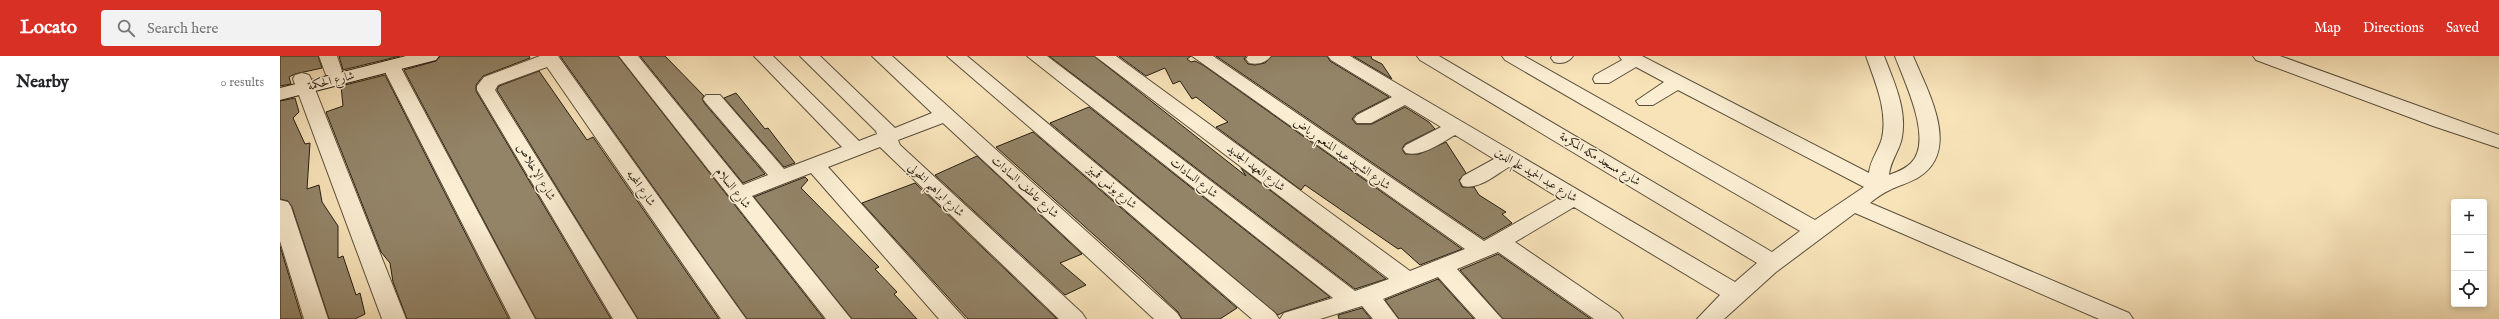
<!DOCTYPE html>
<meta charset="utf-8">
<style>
body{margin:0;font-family:"IM FELL English",Amiri,serif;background:#f2f2f2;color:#202124}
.controls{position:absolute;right:12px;bottom:12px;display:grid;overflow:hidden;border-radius:4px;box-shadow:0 2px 6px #0003}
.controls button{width:36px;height:36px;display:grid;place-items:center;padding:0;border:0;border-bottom:1px solid #e0e0e0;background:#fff;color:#202124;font:20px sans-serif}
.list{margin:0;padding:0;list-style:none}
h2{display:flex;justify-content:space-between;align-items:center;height:52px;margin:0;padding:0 16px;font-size:17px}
h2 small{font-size:13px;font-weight:400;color:#757577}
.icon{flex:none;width:22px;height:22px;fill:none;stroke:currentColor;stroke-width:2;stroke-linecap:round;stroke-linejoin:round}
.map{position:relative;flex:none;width:2219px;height:263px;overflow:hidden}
header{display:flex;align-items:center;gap:24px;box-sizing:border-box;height:56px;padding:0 20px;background:#d93025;color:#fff}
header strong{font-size:19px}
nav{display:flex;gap:22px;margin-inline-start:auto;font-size:14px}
.search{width:280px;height:36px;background:#f2f2f2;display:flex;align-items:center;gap:10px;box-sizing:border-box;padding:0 14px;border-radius:4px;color:#757577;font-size:15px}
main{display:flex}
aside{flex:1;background:#fff}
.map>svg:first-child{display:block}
</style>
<header>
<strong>Locato</strong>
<div class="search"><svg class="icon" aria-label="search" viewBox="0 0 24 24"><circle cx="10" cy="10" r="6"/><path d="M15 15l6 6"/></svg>Search here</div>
<nav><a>Map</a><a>Directions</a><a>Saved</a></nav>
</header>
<main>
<aside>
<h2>Nearby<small>0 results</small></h2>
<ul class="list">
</ul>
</aside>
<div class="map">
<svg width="2219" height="263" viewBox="0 0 2219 263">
<rect width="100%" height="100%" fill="#f8e3b9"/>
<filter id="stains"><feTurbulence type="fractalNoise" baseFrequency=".005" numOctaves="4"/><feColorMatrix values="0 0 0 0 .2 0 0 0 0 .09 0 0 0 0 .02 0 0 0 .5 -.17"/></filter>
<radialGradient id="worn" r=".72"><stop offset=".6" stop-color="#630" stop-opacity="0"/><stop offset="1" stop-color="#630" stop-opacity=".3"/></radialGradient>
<path fill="#938468" stroke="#251d11" d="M 0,0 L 38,0 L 42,12 L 15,18 L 9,21 L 11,28 L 0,30 Z
M 59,0 L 120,0 L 63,14 Z
M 160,0 L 249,0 L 250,2 L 203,20 L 196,29 L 196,35 L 331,263 L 256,263 L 124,14 L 156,5 Z
M 280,0 L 338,0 L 544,263 L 467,263 Z
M 360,0 L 385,0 L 424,40 L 422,43 L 425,48 L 485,118 L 463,127 Z
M 769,0 L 814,0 L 966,120 L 961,112 L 1106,223 L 1075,233 Z
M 839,0 L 911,0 L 907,3 L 911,6 L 915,5 L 923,9 L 1182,193 L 1140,209 L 1121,192 L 1118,193 L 1025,129 L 1021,134 L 936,71 L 948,66 L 916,41 L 912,43 L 900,25 L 893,28 L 885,12 L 866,20 Z
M 936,0 L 966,0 L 964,3 L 968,8 L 975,9 L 985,7 L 992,0 L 1047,0 L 1050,5 L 1109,41 L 1076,58 L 1072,63 L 1076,68 L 1092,68 L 1125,51 L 1149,66 L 1155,73 L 1125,88 L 1122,93 L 1125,98 L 1139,98 L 1166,86 L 1186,117 L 1179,124 L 1182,131 L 1194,131 L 1199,139 L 1226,156 L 1222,158 L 1232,167 L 1204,183 Z
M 1073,0 L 1091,0 L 1092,3 L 1102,8 L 1112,23 Z
M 259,15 L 307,84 L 313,81 L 439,263 L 358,263 L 217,34 L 219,30 Z
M 105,19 L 229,263 L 127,263 L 113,226 L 110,207 L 101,196 L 46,56 L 63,50 L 61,30 Z
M 456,37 L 485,73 L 488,72 L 515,107 L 504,111 L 444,42 Z
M 15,42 L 19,56 L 13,62 L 25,88 L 30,87 L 27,133 L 39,129 L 42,146 L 58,170 L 58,202 L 63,200 L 76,239 L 80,237 L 85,258 L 75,263 L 49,263 L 12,151 L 8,145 L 0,143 L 0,45 Z
M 809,51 L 1050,241 L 1004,256 L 998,259 L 770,67 Z
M 753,76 L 957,252 L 940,263 L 902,263 L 898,256 L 862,222 L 716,91 Z
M 697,100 L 802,198 L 780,207 L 806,229 L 785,239 L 655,119 Z
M 525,121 L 528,124 L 521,132 L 599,211 L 595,213 L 617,236 L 614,238 L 637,263 L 572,263 L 474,141 Z
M 635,127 L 777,263 L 688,263 L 582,147 Z
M 0,190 L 22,263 L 0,263 Z
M 1218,198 L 1311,263 L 1223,263 L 1180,214 Z
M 1158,223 L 1194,263 L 1119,263 L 1105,244 Z
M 1082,252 L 1091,263 L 1059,263 L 1058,259 Z"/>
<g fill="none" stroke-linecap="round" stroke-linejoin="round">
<g stroke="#5a4e3b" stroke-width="2">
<path id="street" d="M 39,0 L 57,0 L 62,15 L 60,19 L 46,19 Z
M 260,0 L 278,0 L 466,263 L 441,263 L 267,11 L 218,29 L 215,34 L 357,263 L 333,263 L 197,34 L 197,30 L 204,21 Z
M 339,0 L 358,0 L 463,129 L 488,119 L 426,47 L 423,43 L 426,39 L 440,39 L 504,113 L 562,91 L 474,0 L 493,0 L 579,85 L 597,78 L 596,75 L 520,0 L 540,0 L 615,72 L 652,57 L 592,0 L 612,0 L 897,257 L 901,263 L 874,263 L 663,67 L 618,84 L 620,89 L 802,257 L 806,263 L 779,263 L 600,91 L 548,111 L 685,263 L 659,263 L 531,117 L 472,140 L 571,263 L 546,263 Z
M 667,0 L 687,0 L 995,257 L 999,263 L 972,263 Z
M 747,0 L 767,0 L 1075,235 L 1109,223 L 815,0 L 836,0 L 1130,215 L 1185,193 L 912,0 L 933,0 L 1204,185 L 1279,142 L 1229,111 C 1215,119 1199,134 1183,130 L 1180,125 L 1183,120 L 1214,103 L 1175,79 C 1161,87 1142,101 1126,97 L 1123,93 L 1126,89 L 1161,71 L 1125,49 L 1091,67 L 1077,67 L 1074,63 L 1077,59 L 1112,41 L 1051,4 L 1048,0 L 1070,0 L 1455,226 L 1477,207 L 1140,4 L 1137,0 L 1159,0 L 1492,196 L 1520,175 L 1225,4 L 1222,0 L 1244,0 L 1535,164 L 1584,131 L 1398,34 L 1373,49 L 1359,49 L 1356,45 L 1384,26 L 1356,11 L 1329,27 L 1315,27 L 1313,23 L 1315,19 L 1342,4 L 1339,0 L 1362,0 L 1589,117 C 1590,104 1599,94 1602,82 C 1608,54 1595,26 1586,0 L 1604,0 C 1614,26 1627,53 1622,81 C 1620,94 1610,105 1609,119 C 1617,116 1625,113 1631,107 C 1654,84 1624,25 1615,0 L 1633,0 C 1647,34 1682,94 1639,121 C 1630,127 1619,129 1610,134 C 1603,137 1596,142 1590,147 L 1849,257 L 1853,263 L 1819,263 L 1575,157 L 1496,216 L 1444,263 L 1417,263 L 1440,239 L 1294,151 L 1235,186 L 1339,257 L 1343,263 L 1314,263 L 1218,196 L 1177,213 L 1222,263 L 1196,263 L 1158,221 L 1103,243 L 1118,263 L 1093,263 L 1082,250 L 1040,263 L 1000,263 L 1004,257 L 1053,242 Z
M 968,0 L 991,0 C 986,7 977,9 969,7 L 966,3 Z
M 1272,0 L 1293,0 C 1288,7 1281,8 1274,6 L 1271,2 Z
M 1973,0 L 2000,0 L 2219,79 L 2219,92 L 2153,70 L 1976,4 Z
M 111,4 L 118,6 L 120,10 L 255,263 L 231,263 L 102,10 L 104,6 Z
M 22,17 L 29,19 L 31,23 L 126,263 L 102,263 L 13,23 L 15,19 Z
M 0,144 L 8,146 L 11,151 L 48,263 L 24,263 L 0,185 Z"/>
</g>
<g stroke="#251d11" stroke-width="2">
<path id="secondary" d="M 126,0 L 159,0 L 156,4 L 0,44 L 0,32 Z"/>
</g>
<use href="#street" fill="#faedd2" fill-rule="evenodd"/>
<use href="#secondary" fill="#faedd2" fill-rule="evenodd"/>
</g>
<g text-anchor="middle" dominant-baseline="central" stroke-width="3" stroke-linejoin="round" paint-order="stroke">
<g font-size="12" fill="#251d11" stroke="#faedd2">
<text transform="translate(51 25) rotate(-14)">شارع الحكمة</text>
<text transform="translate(1062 98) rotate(35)">شارع الشهيد عبد المنعم رياض</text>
<text transform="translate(1320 103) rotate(31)">شارع مسجد مكه المكرمة</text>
<text transform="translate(976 112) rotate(37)">شارع العهد الجديد</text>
<text transform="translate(256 116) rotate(59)">شارع الإخلاص</text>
<text transform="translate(1256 119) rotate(31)">شارع عبد الحميد علم الدين</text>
<text transform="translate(914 122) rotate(38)">شارع السادات</text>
<text transform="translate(745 131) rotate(42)">شارع عاطف السادات</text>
<text transform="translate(832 131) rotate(40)">شارع يونس قمبيز</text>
<text transform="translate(361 132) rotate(55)">شارع المحبه</text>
<text transform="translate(453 132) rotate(51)">شارع السلام</text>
<text transform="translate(656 134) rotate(43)">شارع ابراهيم الخولي</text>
</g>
</g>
<rect width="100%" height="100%" filter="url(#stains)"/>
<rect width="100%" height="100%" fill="url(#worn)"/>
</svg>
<div class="controls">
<button>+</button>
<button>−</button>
<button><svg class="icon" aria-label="locate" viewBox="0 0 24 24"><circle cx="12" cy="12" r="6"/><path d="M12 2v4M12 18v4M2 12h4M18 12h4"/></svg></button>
</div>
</div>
</main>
